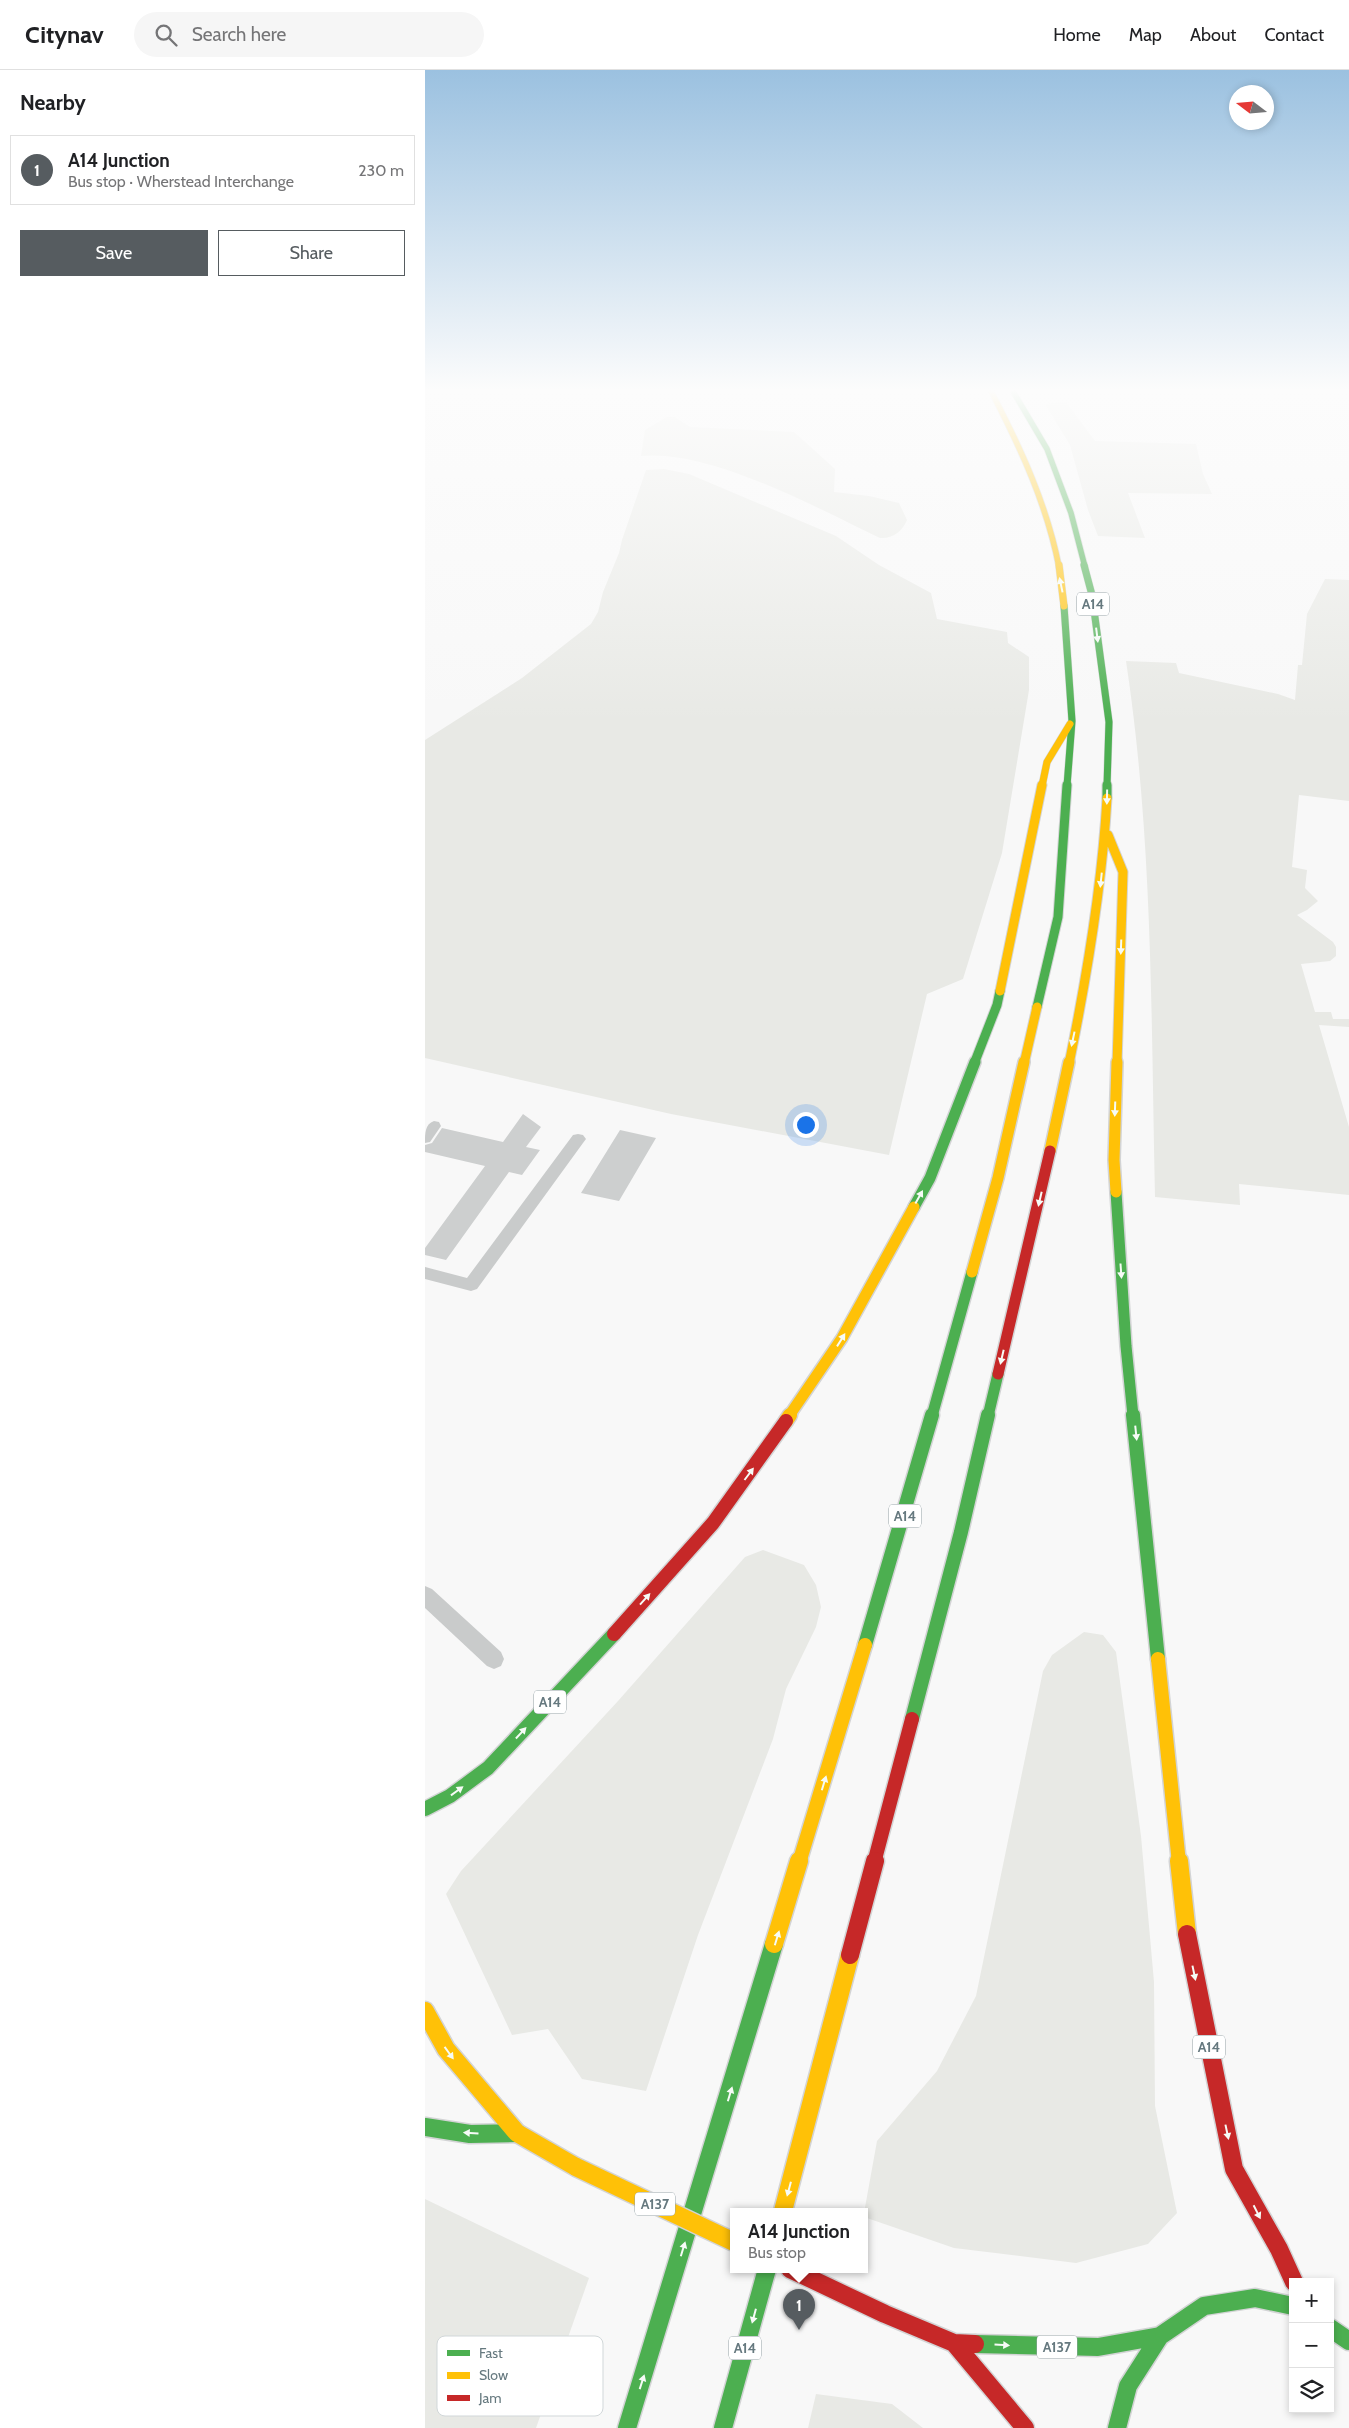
<!DOCTYPE html>
<meta charset="utf-8">
<style>
body{margin:0;font-family:Cabin,sans-serif;background:#f6f6f6;color:#202124}
.controls{position:absolute;right:15px;bottom:15px;display:grid;overflow:hidden;border-radius:0px;box-shadow:0 2px 8px #0003}
.controls button{width:45px;height:45px;display:grid;place-items:center;padding:0;border:0;border-bottom:1px solid #e0e0e0;background:#fff;color:#202124;font:25px sans-serif}
.compass{position:absolute;left:804px;top:15px;width:45px;height:45px;border-radius:50%;background:#fff;box-shadow:0 2px 8px #0003;rotate:286deg}
.you{position:absolute;left:380px;top:1054px;width:18px;height:18px;margin:-12px;border:4px solid #fff;border-radius:50%;background:#1a73e8;box-shadow:0 0 0 8px #1a73e833}
.badge{display:grid;place-items:center;width:32px;height:32px;border-radius:50%;background:#565c60;color:#fff;font-size:16px;font-weight:700}
.pin{position:absolute;translate:-50% -41px;filter:drop-shadow(0 1px 2px #0008)}
.pin::after{content:'';position:absolute;top:26px;width:18px;height:15px;background:inherit;clip-path:polygon(0 0,100% 0,50% 100%)}
.popup{position:absolute;left:305px;top:2138px;width:138px;height:65px;box-sizing:border-box;display:grid;place-content:center;border-radius:0px;background:#fff;filter:drop-shadow(0 1px 4px #0005);font-size:16px;white-space:nowrap;color:#757577}
.popup b{font-size:19px;color:#202124}
.popup::after{content:'';position:absolute;left:50%;top:100%;margin-left:-10px;border:10px solid transparent;border-top-color:#fff}
.list{margin:0;padding:0;list-style:none}
h2{display:flex;justify-content:space-between;align-items:center;height:65px;margin:0;padding:0 20px;font-size:21px}
h2 small{font-size:16px;font-weight:400;color:#757577}
.list li{display:grid;grid-template-columns:32px 1fr auto;gap:15px;align-items:center;box-sizing:border-box;height:70px;margin:0 10px 10px;padding:0 10px;border:1px solid #e0e0e0;border-radius:0px}
.list b{display:block;font-size:19px;white-space:nowrap}
.list p{margin:0;font-size:16px;white-space:nowrap;color:#757577}
.list em{font-size:16px;font-style:normal;color:#757577}
.actions{display:flex;gap:10px;padding:15px 20px}
.actions a{flex:1;padding:11px 0;border:1px solid #565c60;border-radius:0px;text-align:center;font-size:18px;color:#565c60}
.actions .main{background:#565c60;color:#fff}
.icon{flex:none;width:28px;height:28px;fill:none;stroke:currentColor;stroke-width:2;stroke-linecap:round;stroke-linejoin:round}
.map{position:relative;flex:none;width:924px;height:2358px;overflow:hidden}
header{display:flex;align-items:center;gap:30px;box-sizing:border-box;height:70px;padding:0 25px;background:#fff;border-bottom:1px solid #e0e0e0}
header strong{font-size:24px}
nav{display:flex;gap:28px;margin-inline-start:auto;font-size:18px}
.search{width:350px;height:45px;background:#f6f6f6;display:flex;align-items:center;gap:12px;box-sizing:border-box;padding:0 18px;border-radius:28px;color:#757577;font-size:19px}
main{display:flex}
aside{flex:1;background:#fff}
.map>svg:first-child{display:block}
</style>
<header>
<strong>Citynav</strong>
<div class="search"><svg class="icon" aria-label="search" viewBox="0 0 24 24"><circle cx="10" cy="10" r="6"/><path d="M15 15l6 6"/></svg>Search here</div>
<nav><a>Home</a><a>Map</a><a>About</a><a>Contact</a></nav>
</header>
<main>
<aside>
<h2>Nearby<small></small></h2>
<ul class="list">
<li><span class="badge">1</span><div><b>A14 Junction</b><p>Bus stop · Wherstead Interchange</p></div><em>230 m</em></li>
</ul>
<div class="actions"><a class="main">Save</a><a>Share</a></div>
</aside>
<div class="map">
<svg width="924" height="2358" viewBox="0 0 924 2358">
<rect width="100%" height="100%" fill="#f8f8f8"/>
<path fill="#e8e9e5" d="M 641,332 L 670,371 L 771,374 L 778,404 L 787,424 L 703,423 L 720,468 L 673,466 L 663,440 L 645,375 L 620,334 Z
M 242,347 L 250,347 L 265,357 L 369,362 L 410,399 L 409,422 L 444,426 L 474,433 L 482,450 C 477,462 467,469 455,468 C 392,438 285,379 216,386 L 220,360 Z
M 239,399 L 264,404 L 411,466 L 454,495 L 506,523 L 512,549 L 582,562 L 583,573 L 604,587 L 604,620 L 577,783 L 538,909 L 502,924 L 464,1085 L 246,1044 L 0,988 L 0,670 L 97,608 L 166,554 L 173,542 L 178,522 L 194,483 L 197,470 L 221,400 Z
M 900,509 L 924,510 L 924,731 L 874,725 L 867,797 L 882,800 L 880,818 L 893,831 L 882,840 L 872,845 L 908,872 L 911,877 L 911,886 L 905,891 L 876,894 L 890,942 L 906,942 L 908,949 L 924,949 L 924,957 L 894,955 L 924,1057 L 924,1125 L 814,1114 L 815,1135 L 730,1127 C 726,948 728,768 701,591 L 751,593 L 754,603 L 853,624 L 870,630 L 873,595 L 877,595 L 882,544 Z
M 338,1480 L 379,1495 L 391,1515 L 396,1537 L 391,1557 L 361,1619 L 348,1669 L 273,1865 L 221,2021 L 157,2009 L 123,1959 L 87,1965 L 21,1824 L 36,1801 L 193,1631 L 320,1487 Z
M 659,1562 L 678,1565 L 691,1582 L 716,1766 L 729,1912 L 730,2036 L 752,2143 L 723,2174 L 651,2193 L 529,2178 L 439,2147 L 439,2143 L 452,2071 L 512,2001 L 551,1926 L 618,1601 L 627,1585 Z
M 0,2129 L 164,2208 L 111,2358 L 0,2358 Z
M 391,2324 L 467,2334 L 498,2358 L 383,2358 Z"/>
<path fill="#cdcfcf" d="M 98,1044 L 116,1057 L 101,1077 L 115,1080 L 97,1105 L 84,1102 L 21,1190 L 0,1185 L 0,1178 L 60,1096 L 0,1082 L 0,1075 L 7,1073 L 17,1058 L 78,1072 Z
M 195,1060 L 231,1068 L 194,1131 L 156,1123 Z"/>
<g fill="none" stroke-linecap="round" stroke-linejoin="round">
<g stroke="#d3d4d5" stroke-width="7">
<path id="fast-far5" d="M 589,323 L 622,379 L 646,443 L 660,497"/>
</g>
<g stroke="#d3d4d5" stroke-width="8">
<path id="fast-far4" d="M 659,495 L 667,525 L 684,652 L 682,716
M 639,536 L 647,651 L 642,716"/>
</g>
<g stroke="#d3d4d5" stroke-width="11">
<path id="fast-far3" d="M 682,728 L 682,715
M 612,937 L 633,847 L 642,715
M 549,994 L 572,935 L 575,921"/>
</g>
<g stroke="#d3d4d5" stroke-width="14">
<path id="fast-far2" d="M 691,1122 L 701,1276 L 708,1346
M 489,1137 L 505,1108 L 550,992
M 507,1346 L 547,1202
M 563,1346 L 573,1304"/>
</g>
<g stroke="#d3d4d5" stroke-width="17">
<path id="fast-far1" d="M 708,1345 L 733,1589
M 440,1575 L 507,1345
M 487,1649 L 536,1462 L 563,1345
M 0,1739 L 25,1726 L 63,1698 L 189,1564"/>
</g>
<g stroke="#d3d4d5" stroke-width="21">
<path id="fast" d="M 0,2057 L 45,2064 L 92,2063
M 905,2258 L 924,2271
M 550,2274 L 673,2277 L 735,2266
M 202,2358 L 349,1874
M 298,2358 L 342,2199
M 692,2358 L 703,2316 L 735,2266 L 779,2236 L 830,2228 L 868,2236"/>
</g>
<g stroke="#d3d4d5" stroke-width="7">
<path id="slow-far5" d="M 567,323 C 596,379 622,435 634,497"/>
</g>
<g stroke="#d3d4d5" stroke-width="8">
<path id="slow-far4" d="M 634,495 L 639,536
M 617,716 L 622,692 L 645,654"/>
</g>
<g stroke="#d3d4d5" stroke-width="11">
<path id="slow-far3" d="M 683,765 L 698,802 L 692,994
M 575,921 L 617,715
M 599,994 L 612,937
M 644,994 C 662,906 677,818 682,728"/>
</g>
<g stroke="#d3d4d5" stroke-width="14">
<path id="slow-far2" d="M 625,1081 L 644,992
M 691,1122 L 689,1090 L 692,992
M 547,1202 L 573,1108 L 599,992
M 364,1346 L 417,1268 L 489,1137"/>
</g>
<g stroke="#d3d4d5" stroke-width="17">
<path id="slow-far1" d="M 361,1351 L 365,1345
M 733,1589 L 754,1793
M 374,1793 L 440,1575"/>
</g>
<g stroke="#d3d4d5" stroke-width="21">
<path id="slow" d="M 754,1791 L 762,1864
M 349,1874 L 374,1791
M 0,1941 L 21,1979 L 92,2063 L 151,2097
M 358,2141 L 425,1885"/>
</g>
<g stroke="#d3d4d5" stroke-width="14">
<path id="jam-far2" d="M 573,1304 L 625,1081"/>
</g>
<g stroke="#d3d4d5" stroke-width="17">
<path id="jam-far1" d="M 189,1564 L 288,1453 L 361,1351
M 449,1793 L 487,1649"/>
</g>
<g stroke="#d3d4d5" stroke-width="21">
<path id="jam" d="M 762,1864 L 809,2099 L 854,2179 L 869,2212
M 425,1885 L 450,1791
M 365,2199 L 460,2244 L 529,2273 L 550,2274
M 529,2273 L 600,2358"/>
</g>
<path fill="#c9cbcb" fill-rule="evenodd" d="M 9,1051 L 14,1052 L 16,1056 L 5,1072 L 0,1073 C 0,1063 0,1054 9,1051 Z
M 153,1064 L 158,1065 L 161,1069 L 158,1073 L 52,1219 L 46,1221 L 0,1209 L 0,1197 L 42,1208 L 148,1065 Z
M 0,1516 L 7,1519 L 76,1582 L 79,1589 L 76,1596 L 69,1599 L 62,1596 L 0,1538 Z"/>
<use href="#fast-far5" stroke="#4caf50" stroke-width="5.5"/>
<use href="#fast-far4" stroke="#4caf50" stroke-width="7"/>
<use href="#fast-far3" stroke="#4caf50" stroke-width="9"/>
<use href="#fast-far2" stroke="#4caf50" stroke-width="11"/>
<use href="#fast-far1" stroke="#4caf50" stroke-width="14"/>
<use href="#fast" stroke="#4caf50" stroke-width="18"/>
<use href="#slow-far5" stroke="#ffc107" stroke-width="5.5"/>
<use href="#slow-far4" stroke="#ffc107" stroke-width="7"/>
<use href="#slow-far3" stroke="#ffc107" stroke-width="9"/>
<use href="#slow-far2" stroke="#ffc107" stroke-width="11"/>
<use href="#slow-far1" stroke="#ffc107" stroke-width="14"/>
<use href="#slow" stroke="#ffc107" stroke-width="18"/>
<use href="#jam-far2" stroke="#c62828" stroke-width="11"/>
<use href="#jam-far1" stroke="#c62828" stroke-width="14"/>
<use href="#jam" stroke="#c62828" stroke-width="18"/>
<g stroke="#d3d4d5" stroke-width="21" stroke-linecap="butt">
<path id="slow-bridge" d="M 151,2097 L 309,2172"/>
</g>
<use href="#slow-bridge" stroke="#ffc107" stroke-width="18"/>
</g>
<defs><path id="oneway-solid" d="M-6-.8H1V-3.2L6.5 0L1 3.2V.8H-6Z" transform="scale(1.25)"/></defs>
<g fill="#f6fbf6">
<use href="#oneway-solid" transform="translate(636 515) rotate(-102)"/>
<use href="#oneway-solid" transform="translate(672 565) rotate(83)"/>
<use href="#oneway-solid" transform="translate(682 727) rotate(91)"/>
<use href="#oneway-solid" transform="translate(676 810) rotate(96)"/>
<use href="#oneway-solid" transform="translate(696 877) rotate(92)"/>
<use href="#oneway-solid" transform="translate(648 969) rotate(102)"/>
<use href="#oneway-solid" transform="translate(690 1039) rotate(92)"/>
<use href="#oneway-solid" transform="translate(494 1127) rotate(-61)"/>
<use href="#oneway-solid" transform="translate(615 1129) rotate(103)"/>
<use href="#oneway-solid" transform="translate(696 1201) rotate(86)"/>
<use href="#oneway-solid" transform="translate(416 1270) rotate(-58)"/>
<use href="#oneway-solid" transform="translate(577 1287) rotate(103)"/>
<use href="#oneway-solid" transform="translate(711 1363) rotate(84)"/>
<use href="#oneway-solid" transform="translate(324 1404) rotate(-53)"/>
<use href="#oneway-solid" transform="translate(220 1529) rotate(-48)"/>
<use href="#oneway-solid" transform="translate(96 1663) rotate(-47)"/>
<use href="#oneway-solid" transform="translate(399 1713) rotate(-73)"/>
<use href="#oneway-solid" transform="translate(32 1721) rotate(-36)"/>
<use href="#oneway-solid" transform="translate(352 1868) rotate(-73)"/>
<use href="#oneway-solid" transform="translate(769 1903) rotate(78)"/>
<use href="#oneway-solid" transform="translate(24 1983) rotate(54)"/>
<use href="#oneway-solid" transform="translate(305 2024) rotate(-73)"/>
<use href="#oneway-solid" transform="translate(802 2062) rotate(78)"/>
<use href="#oneway-solid" transform="translate(46 2063) rotate(-177)"/>
<use href="#oneway-solid" transform="translate(364 2119) rotate(105)"/>
<use href="#oneway-solid" transform="translate(832 2142) rotate(63)"/>
<use href="#oneway-solid" transform="translate(258 2179) rotate(-73)"/>
<use href="#oneway-solid" transform="translate(329 2246) rotate(105)"/>
<use href="#oneway-solid" transform="translate(577 2275) rotate(3)"/>
<use href="#oneway-solid" transform="translate(217 2312) rotate(-72)"/>
</g>
<linearGradient id="sky" x2="0" y2="1"><stop stop-color="#9bc1e0"/><stop offset="0.49" stop-color="#fcfcfc"/><stop offset="1" stop-color="#fcfcfc" stop-opacity="0"/></linearGradient>
<rect width="924" height="653" fill="url(#sky)"/>
<g text-anchor="middle" dominant-baseline="central" stroke-width="5" stroke-linejoin="round" paint-order="stroke">
<g fill="#fff" stroke="#94a1a5" stroke-width="1">
<rect x="652" y="522.5" width="32" height="23" rx="4"/>
<rect x="464" y="1434.5" width="32" height="23" rx="4"/>
<rect x="109" y="1620.5" width="32" height="23" rx="4"/>
<rect x="768" y="1965.5" width="32" height="23" rx="4"/>
<rect x="210" y="2122.5" width="40" height="23" rx="4"/>
<rect x="612" y="2265.5" width="40" height="23" rx="4"/>
<rect x="304" y="2266.5" width="32" height="23" rx="4"/>
</g>
<g font-size="14" font-weight="bold" fill="#66797f">
<text x="668" y="534">A14</text>
<text x="480" y="1446">A14</text>
<text x="125" y="1632">A14</text>
<text x="784" y="1977">A14</text>
<text x="230" y="2134">A137</text>
<text x="632" y="2277">A137</text>
<text x="320" y="2278">A14</text>
</g>
</g>
<rect x="12" y="2266" width="166" height="80" rx="8" fill="#fff" stroke="#d1d7d9" stroke-width="1"/>
<rect x="22" y="2280" width="23" height="6" fill="#4caf50"/>
<rect x="22" y="2302" width="23" height="7" fill="#ffc107"/>
<rect x="22" y="2325" width="23" height="6" fill="#c62828"/>
<g font-size="14" fill="#66797f">
<text x="54" y="2288">Fast</text>
<text x="54" y="2310">Slow</text>
<text x="54" y="2333">Jam</text>
</g>
</svg>
<div class="controls">
<button>+</button>
<button>−</button>
<button><svg class="icon" aria-label="layers" viewBox="0 0 24 24"><path d="M12 4l9 5-9 5-9-5zM3 14l9 5 9-5"/></svg></button>
</div>
<svg class="compass" viewBox="-18 -18 36 36"><path d="M0-13l5 13h-10z" fill="#e53935"/><path d="M0 13l5-13h-10z" fill="#757577"/></svg>
<div class="you"></div>
<div class="pin badge" style="left:374px;top:2260px">1</div>
<div class="popup"><b>A14 Junction</b>Bus stop</div>
</div>
</main>
